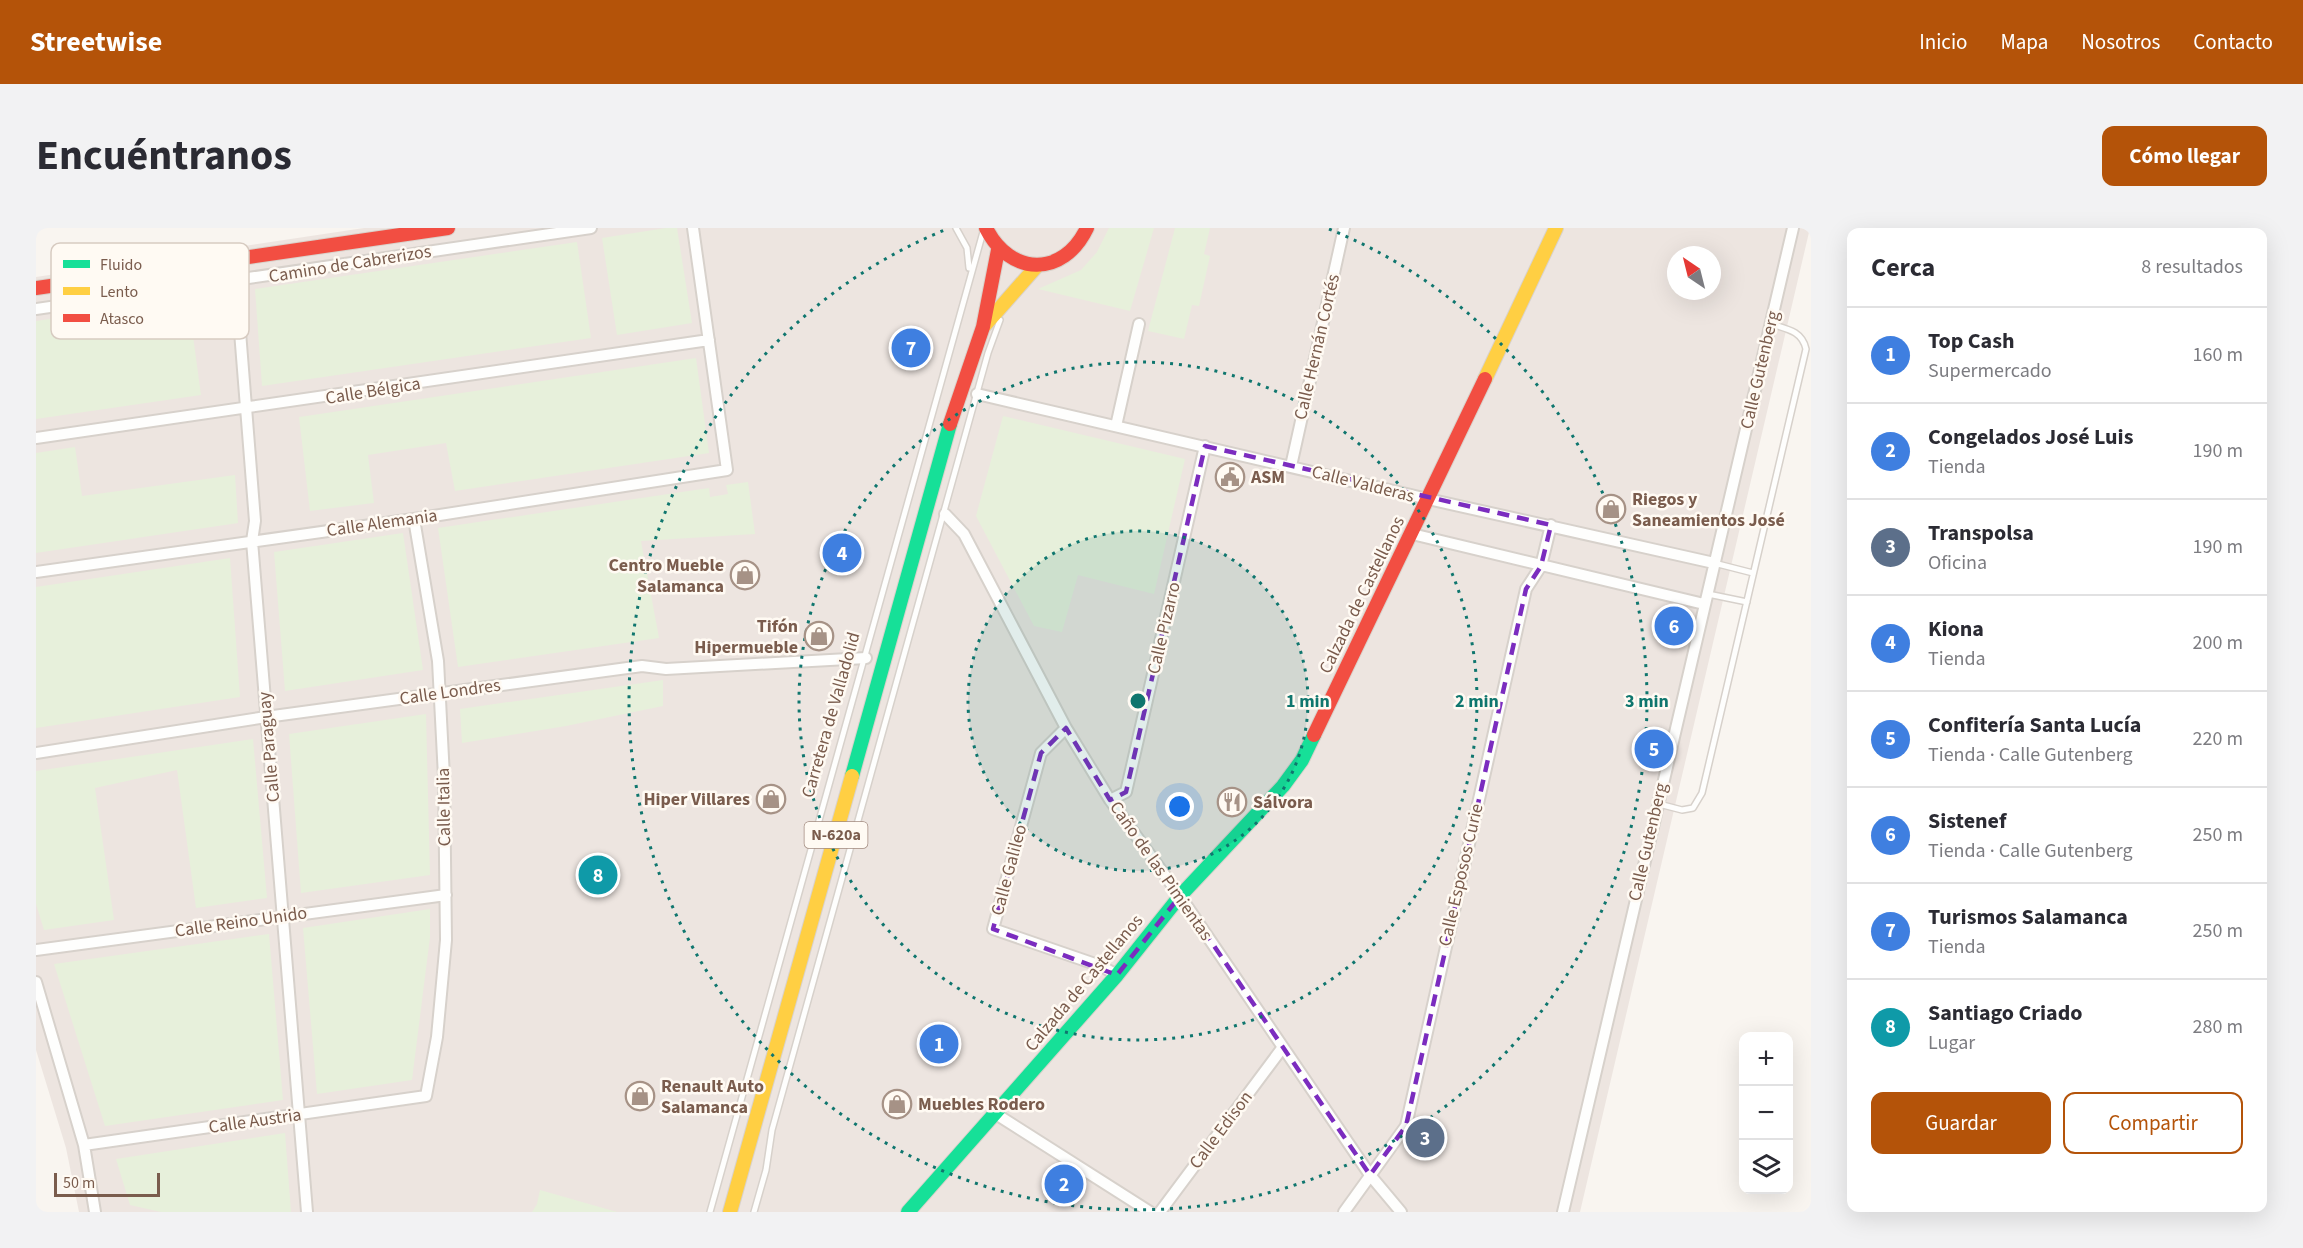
<!DOCTYPE html>
<html lang="es">
<meta charset="utf-8">
<style>
body{margin:0;font-family:"Source Sans 3",sans-serif;background:#f2f2f3;color:#2b2b33}
.controls{position:absolute;right:18px;bottom:18px;display:grid;overflow:hidden;border-radius:12px;box-shadow:0 6px 24px #0002}
.controls button{width:54px;height:54px;display:grid;place-items:center;padding:0;border:0;border-bottom:2px solid #e1e1e2;background:#fff;color:#2b2b33;font:30px sans-serif}
.compass{position:absolute;left:1631px;top:18px;width:54px;height:54px;border-radius:50%;background:#fff;box-shadow:0 6px 24px #0002;rotate:325deg}
.scale{position:absolute;left:18px;bottom:15px;width:106px;box-sizing:border-box;padding-left:6px;border:3px solid #7a5c4d;border-top:0;font-size:16px;line-height:21px;white-space:nowrap;color:#7a5c4d;-webkit-text-stroke:4px #fffaf3;paint-order:stroke}
.you{position:absolute;left:1144px;top:579px;width:21px;height:21px;margin:-15px;border:4px solid #fff;border-radius:50%;background:#1a73e8;box-shadow:0 0 0 9px #1a73e833}
.badge{display:grid;place-items:center;width:39px;height:39px;border-radius:50%;background:#b45309;color:#fff;font-size:20px;font-weight:700}
.pin{position:absolute;translate:-50% -50%;border:3px solid #fff;box-shadow:0 2px 6px #0006}
.list{margin:0;padding:0;list-style:none}
h2{display:flex;justify-content:space-between;align-items:center;height:78px;margin:0;padding:0 24px;font-size:26px}
h2 small{font-size:20px;font-weight:400;color:#7c7c81}
.list li{display:grid;grid-template-columns:39px 1fr auto;gap:18px;align-items:center;box-sizing:border-box;height:96px;padding:0 24px;border-top:2px solid #e1e1e2}
.list b{display:block;font-size:22px;white-space:nowrap}
.list p{margin:0;font-size:20px;white-space:nowrap;color:#7c7c81}
.list em{font-size:20px;font-style:normal;color:#7c7c81}
.actions{display:flex;gap:12px;padding:18px 24px}
.actions a{flex:1;padding:14px 0;border:2px solid #b45309;border-radius:12px;text-align:center;font-size:21px;color:#b45309}
.actions .main{background:#b45309;color:#fff}
.icon{flex:none;width:33px;height:33px;fill:none;stroke:currentColor;stroke-width:2;stroke-linecap:round;stroke-linejoin:round}
.map{position:relative;flex:none;width:1775px;height:984px;overflow:hidden;border-radius:12px}
header{display:flex;align-items:center;gap:36px;box-sizing:border-box;height:84px;padding:0 30px;background:#b45309;color:#fff}
header strong{font-size:28px}
nav{display:flex;gap:33px;margin-inline-start:auto;font-size:21px}
.intro{display:flex;align-items:center;justify-content:space-between;box-sizing:border-box;height:144px;padding:0 36px}
h1{margin:0;font-size:42px}
.button{padding:15px 27px;border-radius:12px;background:#b45309;color:#fff;font-size:21px;font-weight:700}
main{display:flex;gap:36px;padding:0 36px}
aside{flex:1;background:#fff;border-radius:12px;box-shadow:0 6px 24px #0002}
.map>svg:first-child{display:block}
</style>
<header>
<strong>Streetwise</strong>
<nav><a>Inicio</a><a>Mapa</a><a>Nosotros</a><a>Contacto</a></nav>
</header>
<div class="intro"><h1>Encuéntranos</h1><a class="button">Cómo llegar</a></div>
<main>
<div class="map">
<svg width="1775" height="984" viewBox="0 0 1775 984">
<rect width="100%" height="100%" fill="#f9f5f0"/>
<path fill="#ede5e0" fill-rule="evenodd" d="M 328,0 L 1774,0 L 1544,984 L 43,984 L 30,920 L 0,822 L 0,49 ZM 1640,27 L 1676,27 L 1676,63 L 1640,63 Z"/>
<path fill="#e7f0db" d="M 630,0 L 641,0 L 656,95 L 581,107 L 566,10 Z
M 1073,0 L 1118,0 L 1094,83 L 1002,61 L 1045,42 L 1061,24 Z
M 1139,0 L 1174,0 L 1168,26 L 1174,28 L 1163,78 L 1156,77 L 1148,111 L 1112,103 Z
M 541,14 L 555,110 L 226,158 L 219,61 Z
M 152,71 L 165,167 L 0,191 L 0,93 Z
M 660,130 L 673,225 L 419,263 L 410,215 L 332,227 L 338,275 L 274,283 L 263,189 Z
M 967,188 L 1149,231 L 1118,366 L 1042,347 L 1026,404 L 998,398 L 940,288 Z
M 39,219 L 46,268 L 199,247 L 202,295 L 0,325 L 0,225 Z
M 712,254 L 719,306 L 605,313 L 623,410 L 422,439 L 402,300 L 673,260 L 674,269 L 692,266 L 690,257 Z
M 367,305 L 387,442 L 249,463 L 238,324 Z
M 194,330 L 204,469 L 0,500 L 0,359 Z
M 627,452 L 627,478 L 530,498 L 426,515 L 424,481 Z
M 390,486 L 394,647 L 265,665 L 253,506 Z
M 217,511 L 231,670 L 160,680 L 141,542 L 59,560 L 78,692 L 8,702 L 0,676 L 0,543 Z
M 394,681 L 394,709 L 376,852 L 281,866 L 267,700 Z
M 233,706 L 247,872 L 69,898 L 18,736 Z
M 249,905 L 255,984 L 125,984 L 94,977 L 80,931 Z
M 504,962 L 581,984 L 496,984 L 501,976 Z"/>
<g fill="none" stroke-linecap="round" stroke-linejoin="round">
<g stroke="#d7d1cb" stroke-width="8">
<path id="lane" d="M 920,0 L 931,20 L 933,40
M 1678,335 L 1717,345
M 1672,366 L 1711,374
M 1623,576 L 1646,582 L 1657,580 L 1666,565 L 1770,121 C 1766,103 1751,101 1735,96
M 674,984 L 947,4
M 718,984 L 730,942 L 736,902 L 952,125 L 964,92"/>
</g>
<g stroke="#d7d1cb" stroke-width="14">
<path id="street" d="M 200,53 L 219,293 L 216,313 L 271,984
M 0,81 L 555,0
M 941,166 L 1392,271 L 1678,335
M 1080,198 L 1103,96
M 0,210 L 673,112
M 1255,238 L 1308,0
M 909,286 L 928,306 L 1030,500 L 1074,572 L 1144,668 L 1334,947 L 1365,984
M 1376,306 L 1668,376
M 0,344 L 378,291 L 691,242 L 657,0
M 1030,500 L 1005,525 L 957,701 L 1065,738 L 1081,747
M 0,525 L 230,489 L 606,438 L 630,441 L 830,430
M 1074,572 L 1090,564 L 1169,218
M 0,722 L 410,667
M 0,754 L 48,917 L 59,984
M 960,886 L 1114,984
M 48,917 L 390,868 L 401,809 L 410,712 L 408,549 L 402,433 L 378,291
M 1124,984 L 1247,819
M 1308,984 L 1370,898 L 1490,361 L 1505,338 L 1515,297
M 1527,984 L 1757,0"/>
</g>
<g stroke="#d9d2cb" stroke-width="16">
<path id="fast" d="M 816,548 L 914,196
M 872,984 L 1081,747 L 1144,668 L 1247,558 L 1266,532 L 1278,507"/>
</g>
<g stroke="#d9d2cb" stroke-width="16">
<path id="slow" d="M 949,97 L 1000,39
M 1449,151 L 1520,0
M 694,984 L 816,548"/>
</g>
<g stroke="#d9d2cb" stroke-width="16">
<path id="jam" d="M 950,0 C 974,48 1027,50 1051,0
M 0,60 L 412,0
M 914,196 L 947,99 L 962,22
M 1278,507 L 1449,151"/>
</g>
<use href="#lane" stroke="#fefefd" stroke-width="5"/>
<use href="#street" stroke="#fefefd" stroke-width="10"/>
<use href="#fast" stroke="#16e098" stroke-width="14"/>
<use href="#slow" stroke="#ffcf43" stroke-width="14"/>
<use href="#jam" stroke="#f24e42" stroke-width="14"/>
</g>
<path fill="none" stroke="#7b2cbf" stroke-width="4.5" stroke-dasharray="12 8" stroke-linejoin="round" d="M 1169,218 L 1515,297 L 1505,338 L 1490,361 L 1370,898 L 1334,947 L 1144,668 L 1081,747 L 957,701 L 1005,525 L 1030,500 L 1074,572 L 1090,564 Z"/>
<circle cx="1102" cy="473" r="170" fill="#0f766e" fill-opacity=".12"/>
<g fill="none" stroke="#0f766e" stroke-width="3" stroke-dasharray="3 6">
<circle cx="1102" cy="473" r="170"/>
<circle cx="1102" cy="473" r="339"/>
<path d="M1293 1A509 509 0 1 1 911 1"/>
</g>
<defs>
<g id="civic-ring" transform="scale(1.5)"><circle r="9.5" fill="#fffaf3" stroke="#a69286" stroke-width="1.5"/><path d="M-.6-6.5H3V-4.5H.6V-3L4-1V1h2V6H-6V1h2V-1L-.6-3ZM-1.2 2.5V6h2.4V2.5Z" fill="#a69286"/></g>
<g id="shop-ring" transform="scale(1.5)"><circle r="9.5" fill="#fffaf3" stroke="#a69286" stroke-width="1.5"/><path d="M-5-2.5h2.3a2.7 3.5 0 0 1 5.4 0H5L5.5 6h-11ZM-1.5-2.5h3a1.5 2.3 0 0 0-3 0Z" fill="#a69286"/></g>
<g id="restaurant-ring" transform="scale(1.5)"><circle r="9.5" fill="#fffaf3" stroke="#a69286" stroke-width="1.5"/><path d="M-5-6h1v4h1v-4h1v4h1v-4h1v5L-1.5 .5V6h-2V.5L-5-1ZM5-6V6H3V1.5H1.5Q1.5-4 5-6Z" fill="#a69286"/></g>
</defs>
<g fill-rule="evenodd">
<use href="#civic-ring" x="1194" y="249"/>
<use href="#shop-ring" x="1575" y="281"/>
<use href="#shop-ring" x="709" y="347"/>
<use href="#shop-ring" x="783" y="408"/>
<use href="#shop-ring" x="735" y="571"/>
<use href="#restaurant-ring" x="1196" y="574"/>
<use href="#shop-ring" x="604" y="868"/>
<use href="#shop-ring" x="861" y="876"/>
</g>
<g text-anchor="middle" dominant-baseline="central" stroke-width="5" stroke-linejoin="round" paint-order="stroke">
<rect fill="#fffaf3" stroke="#a28b7f" stroke-width="1.5" x="768.5" y="594" width="63" height="26" rx="4.5"/>
<g font-size="16" font-weight="bold" fill="#7a5c4d">
<text x="800" y="607">N-620a</text>
</g>
<g font-size="18" fill="#7a5c4d" stroke="#fffaf3">
<text transform="translate(314 36) rotate(-9)">Camino de Cabrerizos</text>
<text transform="translate(1281 119) rotate(-77)">Calle Hernán Cortés</text>
<text transform="translate(1724 142) rotate(-77)">Calle Gutenberg</text>
<text transform="translate(337 163) rotate(-9)">Calle Bélgica</text>
<text transform="translate(1327 256) rotate(14)">Calle Valderas</text>
<text transform="translate(346 295) rotate(-8)">Calle Alemania</text>
<text transform="translate(1326 367) rotate(-64)">Calzada de Castellanos</text>
<text transform="translate(1128 400) rotate(-77)">Calle Pizarro</text>
<text transform="translate(414 464) rotate(-8)">Calle Londres</text>
<text transform="translate(795 487) rotate(-74)">Carretera de Valladolid</text>
<text transform="translate(233 519) rotate(-95)">Calle Paraguay</text>
<text transform="translate(408 579) rotate(-91)">Calle Italia</text>
<text transform="translate(1612 614) rotate(-77)">Calle Gutenberg</text>
<text transform="translate(973 642) rotate(-75)">Calle Galileo</text>
<text transform="translate(1125 643) rotate(55)">Caño de las Pimientas</text>
<text transform="translate(1425 647) rotate(-77)">Calle Esposos Curie</text>
<text transform="translate(205 694) rotate(-8)">Calle Reino Unido</text>
<text transform="translate(1048 755) rotate(-50)">Calzada de Castellanos</text>
<text transform="translate(219 893) rotate(-8)">Calle Austria</text>
<text transform="translate(1185 902) rotate(-53)">Calle Edison</text>
</g>
<g font-size="18" font-weight="bold" fill="#7a5c4d" stroke="#fffaf3" text-anchor="start">
<text x="1215" y="249">ASM</text>
<text x="1596" y="271">Riegos y<tspan x="1596" dy="21">Saneamientos José</tspan></text>
<text x="688" y="337" text-anchor="end">Centro Mueble<tspan x="688" dy="21">Salamanca</tspan></text>
<text x="762" y="398" text-anchor="end">Tifón<tspan x="762" dy="21">Hipermueble</tspan></text>
<text x="714" y="571" text-anchor="end">Hiper Villares</text>
<text x="1217" y="574">Sálvora</text>
<text x="625" y="858">Renault Auto<tspan x="625" dy="21">Salamanca</tspan></text>
<text x="882" y="876">Muebles Rodero</text>
</g>
</g>
<rect x="15" y="15" width="198" height="96" rx="9" fill="#fffaf3" stroke="#d7cbc1" stroke-width="1.5"/>
<rect x="27" y="32" width="27" height="8" fill="#16e098"/>
<rect x="27" y="59" width="27" height="8" fill="#ffcf43"/>
<rect x="27" y="86" width="27" height="8" fill="#f24e42"/>
<g font-size="16" fill="#7a5c4d">
<text x="64" y="42">Fluido</text>
<text x="64" y="69">Lento</text>
<text x="64" y="96">Atasco</text>
</g>
<circle cx="1102" cy="473" r="9" fill="#0f766e" stroke="#fffaf3" stroke-width="3"/>
<g font-size="18" text-anchor="middle" font-weight="bold" fill="#0f766e" stroke="#fffaf3" stroke-width="5" stroke-linejoin="round" paint-order="stroke">
<text x="1272" y="479">1 min</text>
<text x="1441" y="479">2 min</text>
<text x="1611" y="479">3 min</text>
</g>
</svg>
<div class="controls">
<button>+</button>
<button>−</button>
<button><svg class="icon" aria-label="layers" viewBox="0 0 24 24"><path d="M12 4l9 5-9 5-9-5zM3 14l9 5 9-5"/></svg></button>
</div>
<svg class="compass" viewBox="-18 -18 36 36"><path d="M0-13l5 13h-10z" fill="#e53935"/><path d="M0 13l5-13h-10z" fill="#7c7c81"/></svg>
<div class="scale">50 m</div>
<div class="you"></div>
<div class="pin badge" style="left:903px;top:816px;background:#3f7fe0">1</div>
<div class="pin badge" style="left:1028px;top:956px;background:#3f7fe0">2</div>
<div class="pin badge" style="left:1389px;top:910px;background:#5c6f8a">3</div>
<div class="pin badge" style="left:806px;top:325px;background:#3f7fe0">4</div>
<div class="pin badge" style="left:1618px;top:521px;background:#3f7fe0">5</div>
<div class="pin badge" style="left:1638px;top:398px;background:#3f7fe0">6</div>
<div class="pin badge" style="left:875px;top:120px;background:#3f7fe0">7</div>
<div class="pin badge" style="left:562px;top:647px;background:#0f9aa8">8</div>
</div>
<aside>
<h2>Cerca<small>8 resultados</small></h2>
<ul class="list">
<li><span class="badge" style="background:#3f7fe0">1</span><div><b>Top Cash</b><p>Supermercado</p></div><em>160 m</em></li>
<li><span class="badge" style="background:#3f7fe0">2</span><div><b>Congelados José Luis</b><p>Tienda</p></div><em>190 m</em></li>
<li><span class="badge" style="background:#5c6f8a">3</span><div><b>Transpolsa</b><p>Oficina</p></div><em>190 m</em></li>
<li><span class="badge" style="background:#3f7fe0">4</span><div><b>Kiona</b><p>Tienda</p></div><em>200 m</em></li>
<li><span class="badge" style="background:#3f7fe0">5</span><div><b>Confitería Santa Lucía</b><p>Tienda · Calle Gutenberg</p></div><em>220 m</em></li>
<li><span class="badge" style="background:#3f7fe0">6</span><div><b>Sistenef</b><p>Tienda · Calle Gutenberg</p></div><em>250 m</em></li>
<li><span class="badge" style="background:#3f7fe0">7</span><div><b>Turismos Salamanca</b><p>Tienda</p></div><em>250 m</em></li>
<li><span class="badge" style="background:#0f9aa8">8</span><div><b>Santiago Criado</b><p>Lugar</p></div><em>280 m</em></li>
</ul>
<div class="actions"><a class="main">Guardar</a><a>Compartir</a></div>
</aside>
</main>
